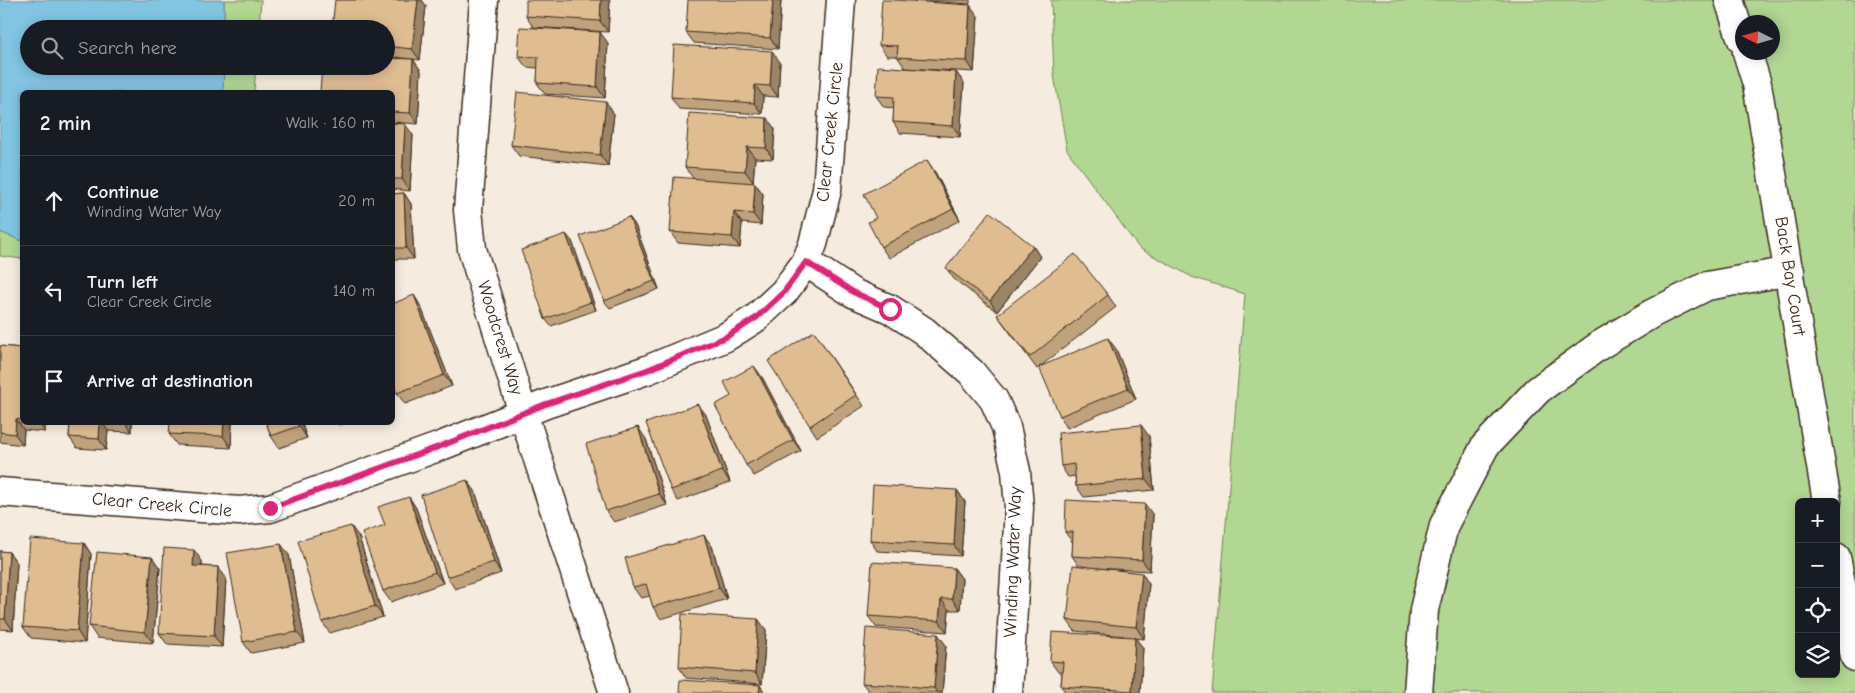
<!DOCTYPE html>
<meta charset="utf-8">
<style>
body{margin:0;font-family:"Comic Neue",sans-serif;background:#242831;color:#f1f3f6}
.controls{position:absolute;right:15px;bottom:15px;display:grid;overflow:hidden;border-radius:8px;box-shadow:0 2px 12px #0003}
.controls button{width:45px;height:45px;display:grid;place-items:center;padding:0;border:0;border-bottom:1px solid #363941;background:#171b24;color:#f1f3f6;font:25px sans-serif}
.compass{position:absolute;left:1735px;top:15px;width:45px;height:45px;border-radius:50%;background:#171b24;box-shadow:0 2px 12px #0003;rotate:275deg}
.stop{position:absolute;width:15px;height:15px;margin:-11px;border:4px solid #db2777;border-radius:50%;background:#fff}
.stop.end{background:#db2777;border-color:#fff;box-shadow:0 1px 5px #0008}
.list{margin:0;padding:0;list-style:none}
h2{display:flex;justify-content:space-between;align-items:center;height:65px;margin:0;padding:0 20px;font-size:21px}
h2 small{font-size:16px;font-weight:400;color:#9ea1a6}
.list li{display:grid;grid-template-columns:32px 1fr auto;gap:15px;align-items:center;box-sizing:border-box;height:90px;padding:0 20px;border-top:1px solid #363941}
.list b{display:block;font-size:19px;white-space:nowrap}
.list p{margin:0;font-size:16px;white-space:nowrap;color:#9ea1a6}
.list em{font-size:16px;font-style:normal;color:#9ea1a6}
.icon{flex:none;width:28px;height:28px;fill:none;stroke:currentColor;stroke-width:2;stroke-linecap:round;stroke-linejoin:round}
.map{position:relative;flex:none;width:1855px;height:693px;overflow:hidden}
.search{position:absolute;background:#171b24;box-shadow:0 2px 12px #0003;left:20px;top:20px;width:375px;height:55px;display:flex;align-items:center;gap:12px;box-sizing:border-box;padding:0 18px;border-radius:28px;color:#9ea1a6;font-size:19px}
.panel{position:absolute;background:#171b24;box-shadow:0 2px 12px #0003;left:20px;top:90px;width:375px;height:335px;border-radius:8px}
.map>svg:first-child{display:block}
</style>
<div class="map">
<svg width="1855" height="693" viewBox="0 0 1855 693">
<rect width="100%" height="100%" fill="#f5ebde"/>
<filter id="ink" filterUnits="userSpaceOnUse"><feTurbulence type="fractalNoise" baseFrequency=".02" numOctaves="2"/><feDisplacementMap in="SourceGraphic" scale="10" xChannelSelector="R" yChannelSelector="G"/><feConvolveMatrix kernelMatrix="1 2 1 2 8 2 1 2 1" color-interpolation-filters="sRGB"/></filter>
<g filter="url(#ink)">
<path fill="#b1d792" stroke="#768058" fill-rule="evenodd" d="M 224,0 L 261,0 L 259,29 L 224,29 Z
M 1051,0 L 1855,0 L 1855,693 L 1212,693 L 1245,294 L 1192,277 L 1139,248 L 1067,150 L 1054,75 ZM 1742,22 L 1772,22 L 1772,52 L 1742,52 ZM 1799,502 L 1836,502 L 1836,674 L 1799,674 Z
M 224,66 L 256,66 L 254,92 L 223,92 Z
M 0,232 L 22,241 L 22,259 L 0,256 Z"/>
<path fill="#81c5e2" stroke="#658794" d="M 0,0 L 224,0 L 224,29 L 29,29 L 29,66 L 224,66 L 223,92 L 22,92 L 22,241 L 0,232 Z"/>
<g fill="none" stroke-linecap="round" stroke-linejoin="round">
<g stroke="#3b2a1e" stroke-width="31">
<path id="street" d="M 484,0 L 468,210 L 472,249 L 523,413 L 614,693
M 1729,0 L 1742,40
M 1747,52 L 1757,84 L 1827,502
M 806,262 L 853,293 L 890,309 L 924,331 L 971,372 L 994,400 L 1006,427 L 1016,471 L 1019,508 L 1008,693
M 0,492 L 239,511 L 270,508 L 441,446 L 546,404 L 647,370 L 726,337 L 756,318 L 784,292 L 806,262 L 813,244 L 827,190 L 841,0
M 1836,557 L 1855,657
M 1418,693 L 1424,610 L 1444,525 L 1485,446 L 1538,390 L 1600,345 L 1653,313 L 1707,286 L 1790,271"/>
</g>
<use href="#street" stroke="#fff" stroke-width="28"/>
</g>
<path fill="#c0a37d" stroke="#3b2a1e" d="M 335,0 L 422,0 L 426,6 L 420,60 L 386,56 L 386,29 Z
M 610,0 L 608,32 L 533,27 L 526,16 Z
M 781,0 L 778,49 L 694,43 L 686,32 Z
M 914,0 L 970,0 L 970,4 Z
M 978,16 L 974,72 L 905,68 L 897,56 L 887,56 L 879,45 Z
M 608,43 L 605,98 L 545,94 L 537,83 L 538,68 L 526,67 L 518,56 Z
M 413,59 L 421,71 L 418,124 L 392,122 L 392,92 Z
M 780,62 L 778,97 L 763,96 L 762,114 L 679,109 L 671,97 Z
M 956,72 L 964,83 L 960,137 L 900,133 L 893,122 L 894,108 L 884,107 L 876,96 Z
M 614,114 L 608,166 L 519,156 L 511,145 Z
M 392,123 L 413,135 L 410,191 L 392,189 Z
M 775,129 L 773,159 L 755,158 L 753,182 L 755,183 L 763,194 L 761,225 L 742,223 L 740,248 L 678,243 L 670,232 L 693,178 L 685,167 Z
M 935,172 L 960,220 L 889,258 L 881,247 L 876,218 Z
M 404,193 L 411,204 L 414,259 L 392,259 L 392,194 Z
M 629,217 L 635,225 L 659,289 L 610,308 L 604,301 Z
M 572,241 L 596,310 L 551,326 L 545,319 Z
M 1033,246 L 1040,257 L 997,312 L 954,279 L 946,268 Z
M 414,295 L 421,307 L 452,386 L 405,404 L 397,393 Z
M 1108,295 L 1116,307 L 1037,369 L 997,315 Z
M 814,331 L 864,406 L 817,437 L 810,426 Z
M 0,346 L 22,348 L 22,422 L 46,422 L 45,432 L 24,430 L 23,445 L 0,442 Z
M 1116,349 L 1136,399 L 1067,428 L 1060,416 Z
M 762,377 L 801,451 L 754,476 L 746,465 Z
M 698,404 L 706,415 L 730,482 L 678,501 L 671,490 Z
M 70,422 L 132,422 L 132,432 L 108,431 L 106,450 L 77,448 L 69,437 Z
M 232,422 L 231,448 L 177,445 L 169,434 Z
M 266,422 L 308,422 L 302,425 L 307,438 L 279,448 L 271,436 Z
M 337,422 L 348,422 L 339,425 Z
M 1149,436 L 1154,490 L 1084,497 L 1076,486 L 1075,476 L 1068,477 L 1061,466 Z
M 646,439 L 667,505 L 614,522 L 606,511 Z
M 467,480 L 475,491 L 501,573 L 455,589 L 447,577 Z
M 957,490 L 965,502 L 961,556 L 877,551 L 870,540 Z
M 409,497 L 416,508 L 443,583 L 391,602 L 383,591 L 385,525 Z
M 1153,515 L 1150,571 L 1095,568 L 1149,584 L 1144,639 L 1135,638 L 1143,648 L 1140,693 L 1066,693 L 1061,686 L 1062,672 L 1058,672 L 1050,661 L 1124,636 L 1075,631 L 1067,620 L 1079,566 L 1072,556 L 1073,543 L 1065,532 Z
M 359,537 L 383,617 L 330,633 L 322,622 Z
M 84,543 L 91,554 L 85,643 L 31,638 L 23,627 Z
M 712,546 L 727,599 L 661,619 L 653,607 L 650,596 L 641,598 L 633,587 Z
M 0,551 L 9,552 L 17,563 L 13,630 L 0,629 Z
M 289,555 L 305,643 L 251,653 L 243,642 Z
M 202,561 L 202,566 L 218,567 L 226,578 L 222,647 L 167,644 L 159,633 Z
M 160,568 L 153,643 L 97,638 L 89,626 Z
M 954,568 L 962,579 L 960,610 L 949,610 L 947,632 L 876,627 L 868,616 Z
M 758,619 L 766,630 L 762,684 L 686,678 L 679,667 Z
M 946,645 L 942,693 L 870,693 L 862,683 Z"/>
<path fill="#9c8466" stroke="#3b2a1e" d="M 418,0 L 422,0 L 426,6 L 420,60 L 412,49 Z
M 601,0 L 610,0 L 608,32 L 600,21 Z
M 773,0 L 781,0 L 778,49 L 770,38 Z
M 970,5 L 978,16 L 974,72 L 967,61 Z
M 600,32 L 608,43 L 605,98 L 597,87 Z
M 772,51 L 780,62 L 778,97 L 770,86 Z
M 413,59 L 421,71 L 418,124 L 410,113 Z
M 956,72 L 964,83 L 960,137 L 953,126 Z
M 755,85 L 763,96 L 762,114 L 754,103 Z
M 606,102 L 614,114 L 608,166 L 600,155 Z
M 767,118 L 775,129 L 773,159 L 766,148 Z
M 405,124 L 413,135 L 410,191 L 402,179 Z
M 747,147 L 755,158 L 753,182 L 745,171 Z
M 927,160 L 935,172 L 960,220 L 953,209 Z
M 755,183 L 763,194 L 761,225 L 753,214 Z
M 404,193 L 411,204 L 414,259 L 406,248 Z
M 734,212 L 742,223 L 740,248 L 732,237 Z
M 629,217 L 635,225 L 659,289 L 654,281 Z
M 566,234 L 572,241 L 596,310 L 591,302 Z
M 1033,246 L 1040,257 L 997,312 L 990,301 Z
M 414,295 L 421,307 L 452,386 L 444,375 Z
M 1108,338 L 1116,349 L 1136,399 L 1128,388 Z
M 754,366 L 762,377 L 801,451 L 793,440 Z
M 698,404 L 706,415 L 730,482 L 722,471 Z
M 16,419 L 24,430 L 23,445 L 15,434 Z
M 38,422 L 46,422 L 45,432 Z
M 100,422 L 102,422 L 108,431 L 106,450 L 99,439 Z
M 125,422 L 132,422 L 132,432 Z
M 224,422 L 232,422 L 231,448 L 223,436 Z
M 297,422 L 300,422 L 302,425 L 307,438 L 299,426 Z
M 1141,425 L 1149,436 L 1154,490 L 1146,479 Z
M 638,427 L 646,439 L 667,505 L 659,494 Z
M 467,480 L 475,491 L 501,573 L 494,562 Z
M 957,490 L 965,502 L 961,556 L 954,545 Z
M 409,497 L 416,508 L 443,583 L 435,572 Z
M 1145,504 L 1153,515 L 1150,571 L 1142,560 Z
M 351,526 L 359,537 L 383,617 L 375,606 Z
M 704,535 L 712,546 L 727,599 L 719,588 Z
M 84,543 L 91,554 L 85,643 L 77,631 Z
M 281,544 L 289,555 L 305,643 L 297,632 Z
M 194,550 L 202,561 L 201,577 L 193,566 Z
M 9,552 L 17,563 L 13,630 L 5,619 Z
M 152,557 L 160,568 L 153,643 L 145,632 Z
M 218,567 L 226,578 L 222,647 L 214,636 Z
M 954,568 L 962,579 L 960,610 L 952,599 Z
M 1142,573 L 1149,584 L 1144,639 L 1136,627 Z
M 941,599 L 949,610 L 947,632 L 939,621 Z
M 758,619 L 766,630 L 762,684 L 755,673 Z
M 938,634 L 946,645 L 942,693 L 937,693 L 934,688 Z
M 1135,637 L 1143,648 L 1140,693 L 1133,693 L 1132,691 Z
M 760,685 L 765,693 L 759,693 Z"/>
<path fill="#dfbd91" stroke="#3b2a1e" d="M 335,0 L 418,0 L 412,49 L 386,46 L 386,29 L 332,29 Z
M 526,0 L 601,0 L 600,21 L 526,16 Z
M 688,0 L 773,0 L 770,38 L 686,32 Z
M 882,0 L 894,0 L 970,5 L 967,61 L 897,57 L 898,46 L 879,45 Z
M 520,27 L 600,32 L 597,87 L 537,83 L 538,57 L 518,56 Z
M 674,45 L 772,51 L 770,86 L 755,85 L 754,103 L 671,97 Z
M 386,58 L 413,59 L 410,113 L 392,112 L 392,92 L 320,92 L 322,66 L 386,66 Z
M 878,66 L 956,72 L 953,126 L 893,122 L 894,97 L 876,96 Z
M 517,92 L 606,102 L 600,155 L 511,145 Z
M 689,113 L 767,118 L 766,148 L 747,147 L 745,171 L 685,167 Z
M 392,123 L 405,124 L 402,179 L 392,179 Z
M 927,160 L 953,209 L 881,247 L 868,222 L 876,218 L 864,194 Z
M 674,177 L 755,183 L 753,214 L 734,212 L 732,237 L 670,232 Z
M 404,193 L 406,248 L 392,248 L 392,194 Z
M 990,212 L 1033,246 L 990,301 L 946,268 Z
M 629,217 L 654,281 L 604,301 L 580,236 Z
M 566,234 L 591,302 L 545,319 L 521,250 Z
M 1075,254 L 1108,295 L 1030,357 L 997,315 Z
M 414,295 L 444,375 L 397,393 L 392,382 L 392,304 Z
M 814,331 L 856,395 L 810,426 L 768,361 Z
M 1108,338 L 1128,388 L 1060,416 L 1039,367 Z
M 0,346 L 22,348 L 22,420 L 16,419 L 15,434 L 0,432 Z
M 754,366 L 793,440 L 746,465 L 715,405 L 731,396 L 724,382 Z
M 698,404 L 722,471 L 671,490 L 646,423 Z
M 70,422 L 100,422 L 99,439 L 69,437 Z
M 170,422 L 224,422 L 223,436 L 169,434 Z
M 266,422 L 297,422 L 299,426 L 271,436 Z
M 1141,425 L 1146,479 L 1076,486 L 1074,464 L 1061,466 L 1058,433 Z
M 638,427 L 659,494 L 606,511 L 586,444 Z
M 467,480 L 494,562 L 447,577 L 421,495 Z
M 873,485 L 957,490 L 954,545 L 870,540 Z
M 409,497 L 435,572 L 383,591 L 362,533 L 385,525 L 378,507 Z
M 1066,500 L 1145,504 L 1142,560 L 1072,556 L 1073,532 L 1065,532 Z
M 351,526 L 375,606 L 322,622 L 298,541 Z
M 704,535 L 719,588 L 653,607 L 646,584 L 633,587 L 625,558 Z
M 30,539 L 84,543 L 77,631 L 23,627 Z
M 281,544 L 297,632 L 243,642 L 227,553 Z
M 164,548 L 194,550 L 193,566 L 218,567 L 214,636 L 159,633 Z
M 0,551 L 9,552 L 5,619 L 0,619 Z
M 97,552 L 152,557 L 145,632 L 89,626 Z
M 872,562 L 954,568 L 952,599 L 941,599 L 939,621 L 868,616 Z
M 1073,565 L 1142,573 L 1136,627 L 1067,620 Z
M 682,614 L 758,619 L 755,673 L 679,667 Z
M 866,628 L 938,634 L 934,688 L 862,683 Z
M 1052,632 L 1135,637 L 1132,691 L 1061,686 L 1063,662 L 1050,661 Z
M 680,680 L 760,685 L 759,693 L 679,693 Z"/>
</g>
<g fill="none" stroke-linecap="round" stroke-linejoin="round" filter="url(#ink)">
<path stroke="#db2777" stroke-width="6" d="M 270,508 L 441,446 L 546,404 L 647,370 L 726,337 L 756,318 L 784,292 L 806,262 L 853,292 L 890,309"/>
</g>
<g text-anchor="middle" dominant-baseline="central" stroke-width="4.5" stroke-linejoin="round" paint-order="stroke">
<g font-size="18" fill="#3b2a1e" stroke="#fff">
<text transform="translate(830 132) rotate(-84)">Clear Creek Circle</text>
<text transform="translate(1790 276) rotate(81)">Back Bay Court</text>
<text transform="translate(500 338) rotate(73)">Woodcrest Way</text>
<text transform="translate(162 505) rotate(5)">Clear Creek Circle</text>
<text transform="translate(1013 562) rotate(-88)">Winding Water Way</text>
</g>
</g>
</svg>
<div class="controls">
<button>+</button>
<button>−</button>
<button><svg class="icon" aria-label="locate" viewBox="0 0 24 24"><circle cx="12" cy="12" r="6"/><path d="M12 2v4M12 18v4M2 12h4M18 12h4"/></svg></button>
<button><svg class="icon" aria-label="layers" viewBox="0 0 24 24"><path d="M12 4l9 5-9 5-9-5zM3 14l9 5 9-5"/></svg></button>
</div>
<svg class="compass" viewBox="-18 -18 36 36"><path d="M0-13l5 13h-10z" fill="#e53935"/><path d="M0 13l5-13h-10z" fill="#9ea1a6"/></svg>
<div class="stop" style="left:890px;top:309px"></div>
<div class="stop end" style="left:270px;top:508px"></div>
<div class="search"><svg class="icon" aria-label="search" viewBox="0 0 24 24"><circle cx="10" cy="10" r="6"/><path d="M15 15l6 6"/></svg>Search here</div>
<section class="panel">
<h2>2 min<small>Walk · 160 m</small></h2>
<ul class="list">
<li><svg class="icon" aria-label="ahead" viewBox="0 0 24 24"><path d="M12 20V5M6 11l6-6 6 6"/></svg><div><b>Continue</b><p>Winding Water Way</p></div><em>20 m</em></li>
<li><svg class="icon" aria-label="left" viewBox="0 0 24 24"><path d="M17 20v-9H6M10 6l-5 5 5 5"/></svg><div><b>Turn left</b><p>Clear Creek Circle</p></div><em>140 m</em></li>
<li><svg class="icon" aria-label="arrive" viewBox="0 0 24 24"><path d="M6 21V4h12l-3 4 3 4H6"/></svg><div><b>Arrive at destination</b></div></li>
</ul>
</section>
</div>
